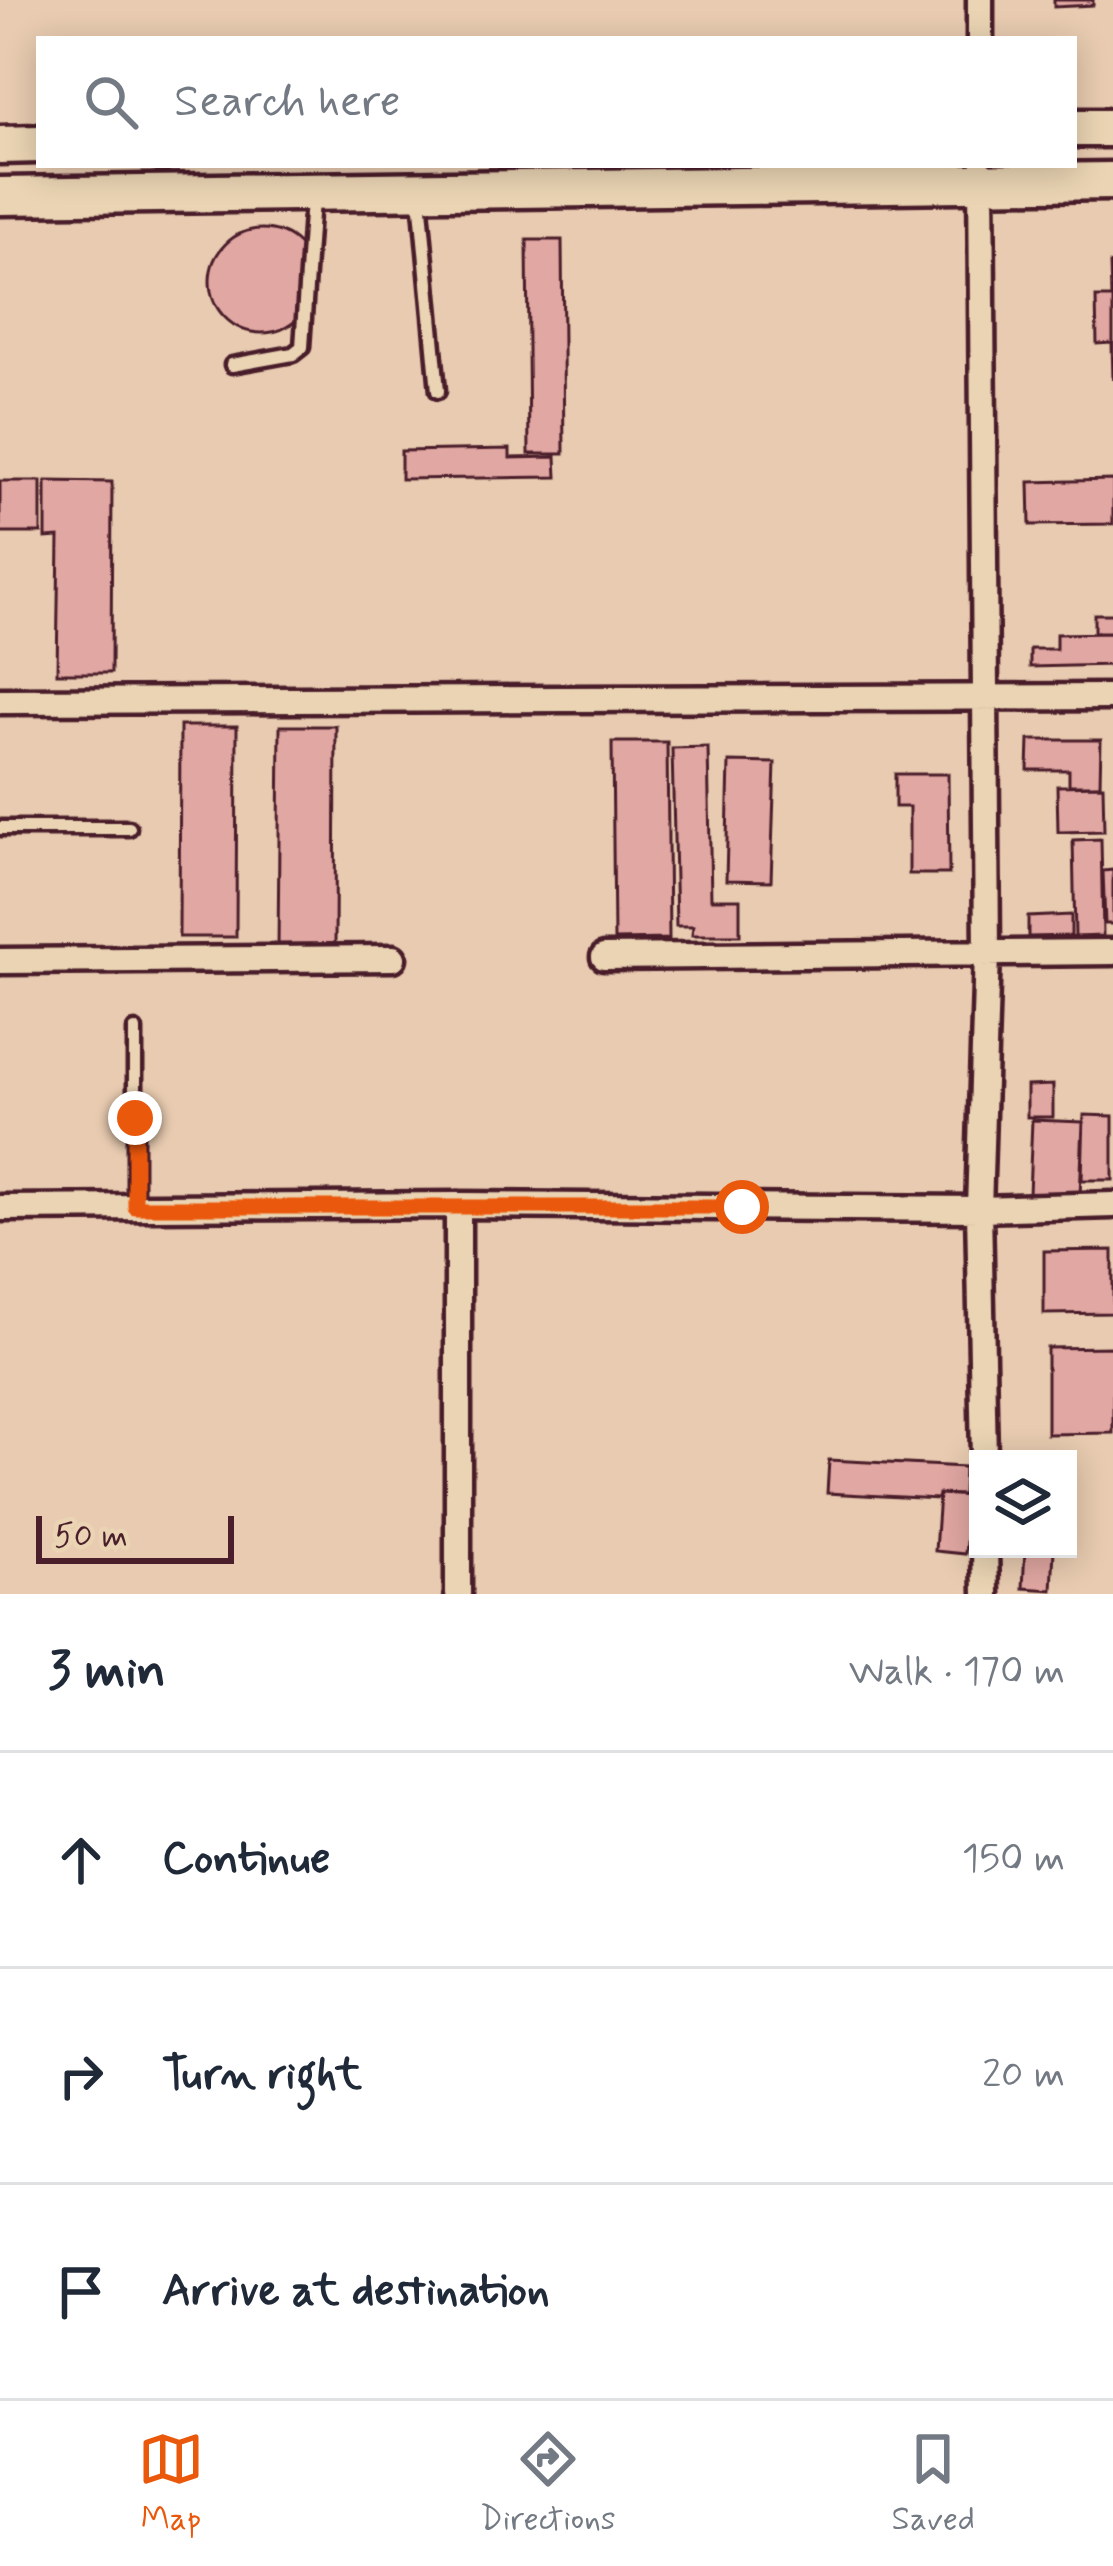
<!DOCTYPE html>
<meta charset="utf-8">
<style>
body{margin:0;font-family:Mynerve,sans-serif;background:#f6f6f7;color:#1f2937}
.controls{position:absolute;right:36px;bottom:36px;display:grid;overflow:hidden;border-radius:0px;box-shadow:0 6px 30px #0003}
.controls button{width:108px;height:108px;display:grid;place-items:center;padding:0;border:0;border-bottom:3px solid #e0e1e3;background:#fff;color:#1f2937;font:60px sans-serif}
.scale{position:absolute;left:36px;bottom:30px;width:198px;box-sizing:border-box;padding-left:12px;border:6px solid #4a1f2b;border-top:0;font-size:33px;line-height:42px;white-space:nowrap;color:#4a1f2b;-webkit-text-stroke:9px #ead4b3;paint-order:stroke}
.stop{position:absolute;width:36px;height:36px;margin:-27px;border:9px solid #ea580c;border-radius:50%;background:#fff}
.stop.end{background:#ea580c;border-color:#fff;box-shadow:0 3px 12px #0008}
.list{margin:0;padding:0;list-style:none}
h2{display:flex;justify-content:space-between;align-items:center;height:156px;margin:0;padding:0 48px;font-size:51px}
h2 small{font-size:39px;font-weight:400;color:#747a83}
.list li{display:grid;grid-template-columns:78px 1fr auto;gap:36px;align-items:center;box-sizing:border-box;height:216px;padding:0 48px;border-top:3px solid #e0e1e3}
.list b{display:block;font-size:45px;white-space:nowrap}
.list em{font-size:39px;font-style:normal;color:#747a83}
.icon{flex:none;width:66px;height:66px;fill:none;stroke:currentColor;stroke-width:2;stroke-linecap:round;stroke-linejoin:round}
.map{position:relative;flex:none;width:1113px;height:1594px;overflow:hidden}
.search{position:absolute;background:#fff;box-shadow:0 6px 30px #0003;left:36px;right:36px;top:36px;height:132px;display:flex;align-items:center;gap:30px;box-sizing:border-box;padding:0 42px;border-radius:0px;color:#747a83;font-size:45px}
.sheet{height:804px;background:#fff}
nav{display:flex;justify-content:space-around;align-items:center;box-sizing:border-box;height:168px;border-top:3px solid #e0e1e3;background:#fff;font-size:33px;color:#747a83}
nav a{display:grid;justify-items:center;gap:6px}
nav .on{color:#ea580c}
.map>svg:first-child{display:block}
</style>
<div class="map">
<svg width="1113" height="1594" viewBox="0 0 1113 1594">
<rect width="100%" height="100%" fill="#e8cbb0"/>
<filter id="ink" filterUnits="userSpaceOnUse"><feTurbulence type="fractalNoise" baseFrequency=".00833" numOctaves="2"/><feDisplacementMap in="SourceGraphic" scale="24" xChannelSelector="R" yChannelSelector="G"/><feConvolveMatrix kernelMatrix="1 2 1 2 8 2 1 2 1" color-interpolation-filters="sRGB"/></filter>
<g filter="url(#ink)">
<path fill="#e1a7a2" stroke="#4a1f2b" stroke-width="3" d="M 1054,0 L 1093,0 L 1093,5 L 1054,7 Z
M210 281a52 52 0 1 1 104 0a52 52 0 1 1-104 0Z
M 527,240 L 562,240 L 564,454 L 529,454 Z
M 1110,264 L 1113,264 L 1113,380 L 1112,343 L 1097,344 L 1096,298 L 1111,298 Z
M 510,449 L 510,458 L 556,457 L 557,477 L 401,479 L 401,451 Z
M 1113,480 L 1113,524 L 1030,525 L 1029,482 Z
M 0,481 L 41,481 L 41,533 L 0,533 Z
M 46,481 L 112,482 L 111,673 L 57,673 L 59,537 L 46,538 Z
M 1094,614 L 1113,614 L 1113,632 L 1094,632 Z
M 1113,633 L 1113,665 L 1030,667 L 1030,649 L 1056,649 L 1056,634 Z
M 180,726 L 237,726 L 236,937 L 179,937 Z
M 280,726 L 336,726 L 335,950 L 278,950 Z
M 1029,740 L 1101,740 L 1100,785 L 1069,785 L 1069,770 L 1028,770 Z
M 612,742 L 667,742 L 669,939 L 614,940 Z
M 708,747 L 711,899 L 740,899 L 740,935 L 692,935 L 693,926 L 676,926 L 672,748 Z
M 729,762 L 775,763 L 771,881 L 726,880 Z
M 895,774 L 948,774 L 949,874 L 909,874 L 909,807 L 895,807 Z
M 1103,785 L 1104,831 L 1058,832 L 1057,786 Z
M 1101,839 L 1103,936 L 1075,937 L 1073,840 Z
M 1113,870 L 1113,924 L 1105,924 L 1103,871 Z
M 1071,915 L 1071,936 L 1028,937 L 1028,917 Z
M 1053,1085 L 1053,1117 L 1027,1117 L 1027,1086 Z
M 1084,1115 L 1113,1116 L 1113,1180 L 1082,1180 Z
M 1032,1120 L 1083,1122 L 1080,1197 L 1029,1194 Z
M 1113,1250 L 1113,1313 L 1044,1314 L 1044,1251 Z
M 1113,1347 L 1113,1433 L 1047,1434 L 1047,1348 Z
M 829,1460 L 964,1467 L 963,1495 L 939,1494 L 938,1499 L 827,1493 Z
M 939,1494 L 970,1496 L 965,1554 L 935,1551 Z
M 1025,1549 L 1054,1549 L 1052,1590 L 1023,1588 Z"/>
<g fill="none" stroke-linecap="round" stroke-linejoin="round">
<g stroke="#4a1f2b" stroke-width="21">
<path id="lane" d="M 420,197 L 438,391
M 232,365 L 293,354 L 302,347 L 312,199
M 0,828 L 129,828
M 135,1207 L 135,1030"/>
</g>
<g stroke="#4a1f2b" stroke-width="33">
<path id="street" d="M 980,0 L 980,39
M 981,172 L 987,953 L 979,1209 L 984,1459
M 0,701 L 1113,697
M 604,957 L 1113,952
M 0,961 L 393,958
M 458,1205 L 458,1594
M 0,1208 L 458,1205 L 979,1209 L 1113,1205
M 985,1549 L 986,1594"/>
</g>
<g stroke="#4a1f2b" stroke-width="45">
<path id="secondary" d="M 1074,128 L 1113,128
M 0,145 L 39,144
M 0,196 L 1113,181"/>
</g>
<use href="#lane" stroke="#ead4b3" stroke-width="12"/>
<use href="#street" stroke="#ead4b3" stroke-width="24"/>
<use href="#secondary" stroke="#ead4b3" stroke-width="36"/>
</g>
</g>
<g fill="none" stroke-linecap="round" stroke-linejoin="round" filter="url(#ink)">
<path stroke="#ea580c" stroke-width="15" d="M 135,1118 L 135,1207 L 742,1207"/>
</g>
</svg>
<div class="controls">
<button><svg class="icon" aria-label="layers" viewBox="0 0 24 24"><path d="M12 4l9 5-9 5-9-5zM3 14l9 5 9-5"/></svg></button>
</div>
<div class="scale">50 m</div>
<div class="stop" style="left:742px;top:1207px"></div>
<div class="stop end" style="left:135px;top:1118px"></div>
<div class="search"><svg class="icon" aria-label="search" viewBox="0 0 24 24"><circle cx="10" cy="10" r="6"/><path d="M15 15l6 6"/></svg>Search here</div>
</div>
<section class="sheet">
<h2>3 min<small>Walk · 170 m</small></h2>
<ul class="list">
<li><svg class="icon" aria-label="ahead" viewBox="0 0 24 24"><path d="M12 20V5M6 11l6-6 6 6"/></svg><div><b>Continue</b></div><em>150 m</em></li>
<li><svg class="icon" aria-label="right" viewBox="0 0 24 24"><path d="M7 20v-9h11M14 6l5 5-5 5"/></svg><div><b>Turn right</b></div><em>20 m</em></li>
<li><svg class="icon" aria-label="arrive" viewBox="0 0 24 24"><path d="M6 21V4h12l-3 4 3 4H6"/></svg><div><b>Arrive at destination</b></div></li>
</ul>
</section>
<nav>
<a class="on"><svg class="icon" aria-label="map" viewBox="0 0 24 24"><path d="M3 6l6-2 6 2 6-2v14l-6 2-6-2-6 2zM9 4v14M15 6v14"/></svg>Map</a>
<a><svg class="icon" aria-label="directions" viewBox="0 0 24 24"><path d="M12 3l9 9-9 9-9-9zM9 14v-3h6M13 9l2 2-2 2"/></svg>Directions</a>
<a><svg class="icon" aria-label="saved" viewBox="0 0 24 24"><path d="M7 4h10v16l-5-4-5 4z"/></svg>Saved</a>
</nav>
